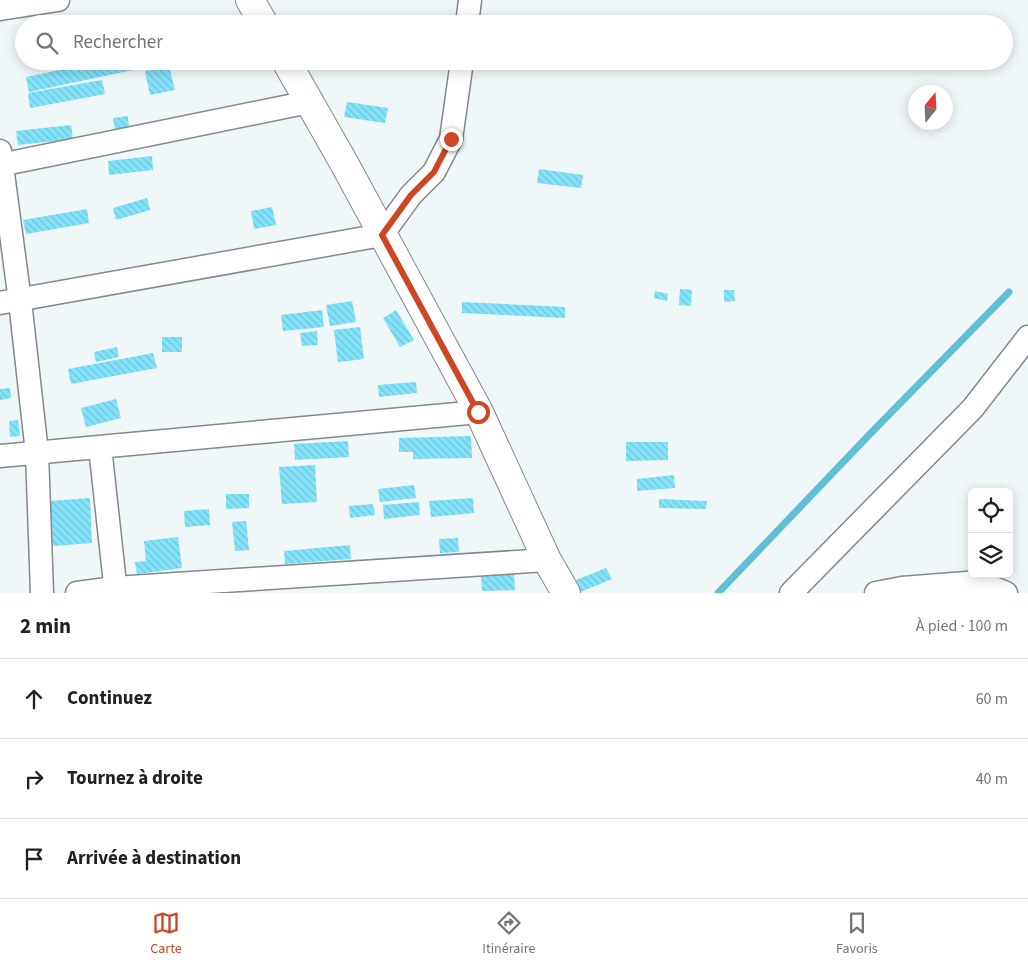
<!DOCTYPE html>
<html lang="fr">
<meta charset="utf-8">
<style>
body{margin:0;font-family:"Source Sans 3",sans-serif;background:#f2f2f2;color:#202124}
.controls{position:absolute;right:15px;bottom:15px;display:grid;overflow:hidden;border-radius:8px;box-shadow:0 2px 12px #0003}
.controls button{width:45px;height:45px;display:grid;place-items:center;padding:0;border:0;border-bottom:1px solid #e0e0e0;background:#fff;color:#202124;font:25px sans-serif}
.compass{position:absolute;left:908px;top:85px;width:45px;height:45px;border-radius:50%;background:#fff;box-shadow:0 2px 12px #0003;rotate:18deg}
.stop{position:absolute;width:15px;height:15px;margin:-11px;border:4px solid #cf4623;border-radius:50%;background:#fff}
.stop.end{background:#cf4623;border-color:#fff;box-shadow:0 1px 5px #0008}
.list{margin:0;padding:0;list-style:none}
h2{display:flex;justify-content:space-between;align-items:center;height:65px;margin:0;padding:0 20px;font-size:21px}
h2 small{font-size:16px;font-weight:400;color:#757577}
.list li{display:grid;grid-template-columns:32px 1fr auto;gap:15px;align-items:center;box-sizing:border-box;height:80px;padding:0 20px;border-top:1px solid #e0e0e0}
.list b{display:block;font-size:19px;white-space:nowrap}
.list em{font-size:16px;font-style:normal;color:#757577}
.icon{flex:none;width:28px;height:28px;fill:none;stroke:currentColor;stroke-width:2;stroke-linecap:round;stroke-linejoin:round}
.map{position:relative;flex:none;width:1028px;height:593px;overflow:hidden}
.search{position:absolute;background:#fff;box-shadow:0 2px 12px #0003;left:15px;right:15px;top:15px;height:55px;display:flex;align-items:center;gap:12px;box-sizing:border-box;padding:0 18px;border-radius:28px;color:#757577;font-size:19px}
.sheet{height:305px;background:#fff}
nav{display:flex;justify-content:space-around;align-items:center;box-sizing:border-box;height:70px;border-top:1px solid #e0e0e0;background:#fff;font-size:14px;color:#757577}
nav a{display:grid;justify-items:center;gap:2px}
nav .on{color:#cf4623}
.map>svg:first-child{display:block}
</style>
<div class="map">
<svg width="1028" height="593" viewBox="0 0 1028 593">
<defs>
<pattern id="building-back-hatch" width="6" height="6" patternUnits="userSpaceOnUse" patternTransform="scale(1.25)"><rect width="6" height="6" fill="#83e3fa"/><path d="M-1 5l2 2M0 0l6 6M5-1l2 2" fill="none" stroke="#71c3d7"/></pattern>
</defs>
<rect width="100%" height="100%" fill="#f0f7f8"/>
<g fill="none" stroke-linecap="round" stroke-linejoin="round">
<path stroke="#5ebfd6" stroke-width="7" d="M 718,593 L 869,435 L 1009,292"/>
</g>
<path fill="url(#building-back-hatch)" d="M 103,61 L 131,61 L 133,70 L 29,92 L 26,77 Z
M 162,61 L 182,61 L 182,62 L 163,66 Z
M 169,66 L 175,90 L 150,95 L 145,71 Z
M 102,80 L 105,94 L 30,108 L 28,93 Z
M 347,102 L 388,108 L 385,123 L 344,117 Z
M 128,116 L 129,129 L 115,131 L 113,118 Z
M 71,125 L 73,139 L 18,145 L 16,131 Z
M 152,156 L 153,170 L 109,175 L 108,161 Z
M 539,169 L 583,175 L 581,188 L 537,183 Z
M 147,198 L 150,210 L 116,220 L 113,208 Z
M 272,207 L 276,225 L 254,229 L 251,211 Z
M 87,209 L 89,223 L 26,234 L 23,220 Z
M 680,289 L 692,290 L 691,306 L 679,305 Z
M 724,290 L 734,290 L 735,301 L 724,302 Z
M 655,291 L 668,294 L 667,301 L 654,298 Z
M 352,301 L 356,322 L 330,326 L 326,305 Z
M 462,302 L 565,307 L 565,318 L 462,313 Z
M 322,310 L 324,327 L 283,331 L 281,315 Z
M 396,310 L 414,340 L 400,347 L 383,318 Z
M 360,327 L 364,359 L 338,362 L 334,330 Z
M 317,331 L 318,345 L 302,346 L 300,333 Z
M 162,337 L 182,337 L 182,352 L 162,352 Z
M 117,347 L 119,357 L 96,362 L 94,352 Z
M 153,353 L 157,368 L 71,384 L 68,369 Z
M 416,382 L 417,393 L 379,397 L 378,385 Z
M 10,388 L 11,398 L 0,400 L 0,389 Z
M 116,399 L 121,418 L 86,427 L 81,408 Z
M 18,420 L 20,436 L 10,437 L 9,421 Z
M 471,436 L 472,458 L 413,459 L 413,452 L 399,452 L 399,438 Z
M 348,441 L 349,457 L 295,460 L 294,444 Z
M 626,442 L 668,442 L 668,460 L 626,461 Z
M 315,465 L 317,502 L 282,504 L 279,467 Z
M 674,475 L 675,488 L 637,491 L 637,479 Z
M 414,485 L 416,498 L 380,502 L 378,489 Z
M 226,494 L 249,494 L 249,508 L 226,509 Z
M 90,498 L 92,543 L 52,546 L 49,501 Z
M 473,498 L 474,513 L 431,517 L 429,501 Z
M 659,499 L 707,501 L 706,509 L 659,508 Z
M 419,502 L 420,515 L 384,519 L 383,505 Z
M 373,504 L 375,515 L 350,518 L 349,506 Z
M 209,509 L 210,525 L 185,527 L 184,511 Z
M 246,521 L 249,550 L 235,551 L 232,522 Z
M 178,537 L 182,568 L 137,574 L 135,562 L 146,561 L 144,541 Z
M 458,538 L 459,552 L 440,553 L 439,539 Z
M 350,545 L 351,559 L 285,564 L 284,551 Z
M 606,568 L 612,579 L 578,593 L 571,582 Z
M 514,572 L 515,590 L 482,591 L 481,574 Z"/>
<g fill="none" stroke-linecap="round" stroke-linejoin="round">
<g stroke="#83888a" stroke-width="25">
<path id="street" d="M 0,9 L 58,0
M 467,24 L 470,0
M 0,151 L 20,301 L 37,453 L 42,593
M 0,165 L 309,102
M 0,303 L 382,235 L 411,195 L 434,172 L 451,139 L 462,61
M 100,447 L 116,593
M 0,456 L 479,412
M 77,593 L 115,588 L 547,560
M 791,593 L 973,408 L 1028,337
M 876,593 L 902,588 L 979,582 L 1006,593"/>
</g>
<g stroke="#83888a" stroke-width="30">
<path id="secondary" d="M 250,0 L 264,24
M 286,61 L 344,163 L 479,412 L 547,560 L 566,593"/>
</g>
<use href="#street" stroke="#fff" stroke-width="22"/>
<use href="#secondary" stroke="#fff" stroke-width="28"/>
</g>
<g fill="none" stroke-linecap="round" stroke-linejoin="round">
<path stroke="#cf4623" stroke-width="6" d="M 451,139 L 434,172 L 411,195 L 382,235 L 478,412"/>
</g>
</svg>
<div class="controls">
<button><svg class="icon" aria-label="locate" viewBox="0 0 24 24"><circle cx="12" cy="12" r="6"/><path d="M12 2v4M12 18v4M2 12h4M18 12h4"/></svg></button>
<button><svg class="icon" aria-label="layers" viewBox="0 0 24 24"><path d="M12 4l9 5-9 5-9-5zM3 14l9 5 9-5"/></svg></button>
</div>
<svg class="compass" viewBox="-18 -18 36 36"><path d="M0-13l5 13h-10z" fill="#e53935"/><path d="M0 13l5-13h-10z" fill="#757577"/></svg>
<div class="stop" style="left:478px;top:412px"></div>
<div class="stop end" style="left:451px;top:139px"></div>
<div class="search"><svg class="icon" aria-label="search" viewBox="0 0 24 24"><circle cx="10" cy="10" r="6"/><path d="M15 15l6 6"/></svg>Rechercher</div>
</div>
<section class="sheet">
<h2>2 min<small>À pied · 100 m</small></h2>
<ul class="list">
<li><svg class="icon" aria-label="ahead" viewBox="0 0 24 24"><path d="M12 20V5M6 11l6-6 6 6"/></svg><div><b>Continuez</b></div><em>60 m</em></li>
<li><svg class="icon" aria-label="right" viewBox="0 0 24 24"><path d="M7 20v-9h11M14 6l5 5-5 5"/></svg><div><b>Tournez à droite</b></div><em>40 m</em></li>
<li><svg class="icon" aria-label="arrive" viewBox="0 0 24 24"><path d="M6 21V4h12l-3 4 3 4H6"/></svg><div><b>Arrivée à destination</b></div></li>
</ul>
</section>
<nav>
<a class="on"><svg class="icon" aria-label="map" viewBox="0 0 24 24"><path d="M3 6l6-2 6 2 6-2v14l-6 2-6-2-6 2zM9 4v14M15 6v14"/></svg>Carte</a>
<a><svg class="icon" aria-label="directions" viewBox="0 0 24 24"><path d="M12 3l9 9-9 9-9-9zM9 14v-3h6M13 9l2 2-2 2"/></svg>Itinéraire</a>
<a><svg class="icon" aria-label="saved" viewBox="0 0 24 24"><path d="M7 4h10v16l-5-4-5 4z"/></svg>Favoris</a>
</nav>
